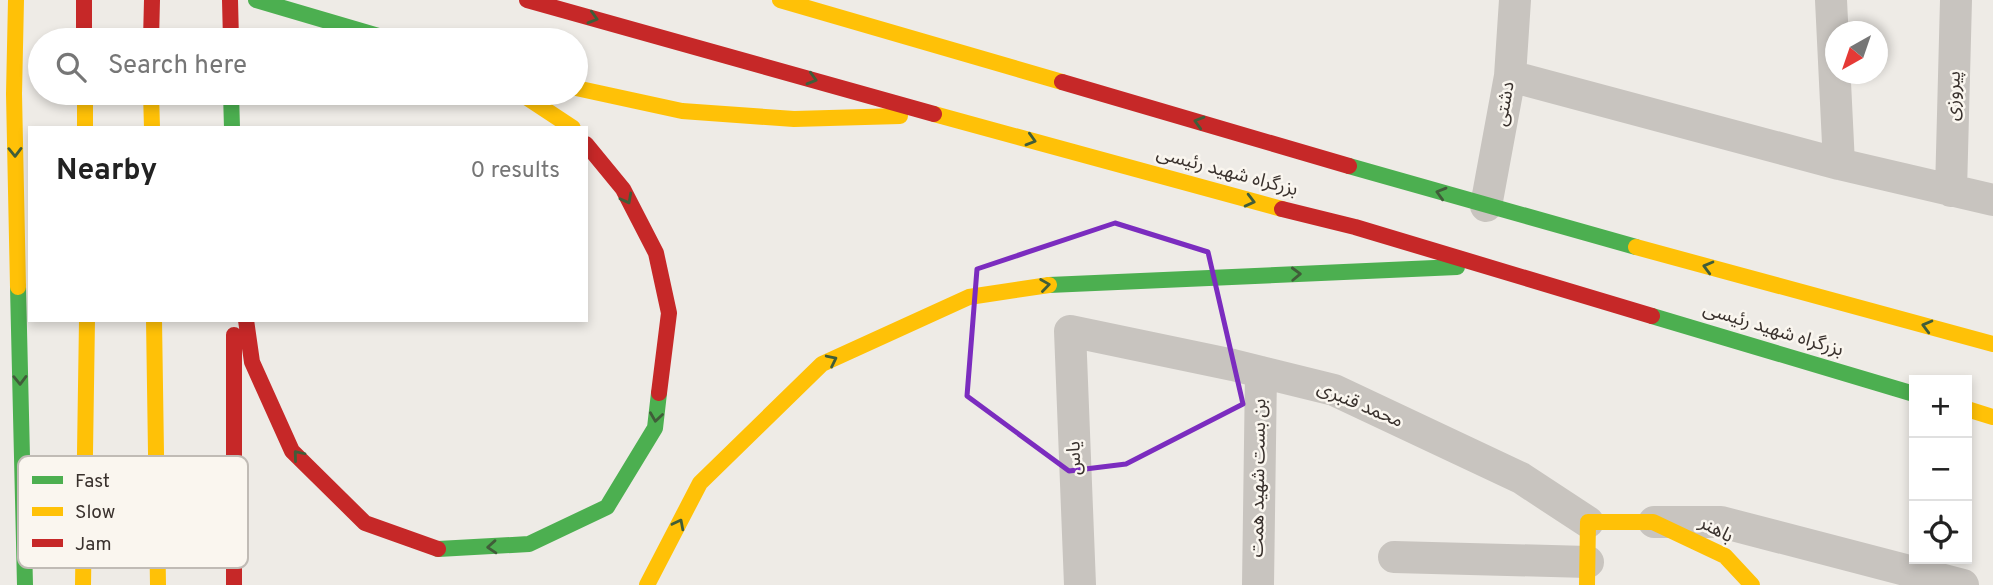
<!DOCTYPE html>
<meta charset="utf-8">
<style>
body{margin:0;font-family:Overpass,"Noto Sans Arabic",sans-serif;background:#f2f2f2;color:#222}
.controls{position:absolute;right:21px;bottom:21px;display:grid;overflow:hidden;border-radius:0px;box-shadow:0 4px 10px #0003}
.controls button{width:63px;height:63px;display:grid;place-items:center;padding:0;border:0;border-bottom:2px solid #e0e0e0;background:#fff;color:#222;font:35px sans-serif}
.compass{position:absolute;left:1825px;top:21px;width:63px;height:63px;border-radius:50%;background:#fff;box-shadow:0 4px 10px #0003;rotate:220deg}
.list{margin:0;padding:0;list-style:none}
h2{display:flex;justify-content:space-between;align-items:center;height:91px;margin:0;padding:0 28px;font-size:30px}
h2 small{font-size:23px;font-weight:400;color:#767676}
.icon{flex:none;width:38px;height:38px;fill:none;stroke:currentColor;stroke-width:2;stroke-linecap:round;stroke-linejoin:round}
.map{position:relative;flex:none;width:1993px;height:585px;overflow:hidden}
.search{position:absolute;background:#fff;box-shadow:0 4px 10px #0003;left:28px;top:28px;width:560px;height:77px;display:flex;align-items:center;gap:18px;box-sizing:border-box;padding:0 24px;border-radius:38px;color:#767676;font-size:26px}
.panel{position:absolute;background:#fff;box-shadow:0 4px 10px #0003;left:28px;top:126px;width:560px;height:196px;border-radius:0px}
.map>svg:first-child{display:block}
</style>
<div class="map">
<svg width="1993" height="585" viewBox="0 0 1993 585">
<rect width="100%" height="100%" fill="#eeebe6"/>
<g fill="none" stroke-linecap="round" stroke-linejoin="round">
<path stroke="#c8c4bf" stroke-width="32" d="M 1831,0 L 1839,164
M 1510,76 L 1839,164 L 1993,200
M 1951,191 L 1956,0
M 1486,206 L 1510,76 L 1515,0
M 1654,522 L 1721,522 L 1963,585
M 1394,557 L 1588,562
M 1080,585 L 1070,331 L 1233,365 L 1334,390 L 1521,478 L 1588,522
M 1258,585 L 1261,372"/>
<path stroke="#4caf50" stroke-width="16" d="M 256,0 L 392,40
M 231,93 L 232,128
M 1349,166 L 1636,247
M 1049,285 L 1457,267
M 18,287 L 25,585
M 1652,316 L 1914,394
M 438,549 L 529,544 L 607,507 L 655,428 L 659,393"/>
<path stroke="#ffc107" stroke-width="16" d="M 16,0 L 14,94 L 18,287
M 780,0 L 1062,82
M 576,88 L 682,111 L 794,119 L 900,116
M 85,93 L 85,128
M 151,93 L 152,128
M 520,93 L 573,128
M 934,114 L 1282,209
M 1636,247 L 1993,344
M 154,320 L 158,585
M 1967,409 L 1993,417
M 83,585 L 87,320
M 647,585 L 700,483 L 822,364 L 969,297 L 1049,285
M 1587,585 L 1588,522 L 1653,522 L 1725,556 L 1752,585"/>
<path stroke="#c62828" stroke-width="16" d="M 84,0 L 84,40
M 230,0 L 231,40
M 527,0 L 934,114
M 151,40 L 152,0
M 1062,82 L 1349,166
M 586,144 L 623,189 L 656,253 L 669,313 L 659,393
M 1282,209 L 1355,227 L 1652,316
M 246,320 L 252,362 L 292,451 L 365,523 L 438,549
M 234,335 L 234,585"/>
</g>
<defs><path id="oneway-chevron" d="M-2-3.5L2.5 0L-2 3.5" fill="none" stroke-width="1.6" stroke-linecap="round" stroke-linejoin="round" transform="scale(1.75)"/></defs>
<g stroke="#405d39">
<use href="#oneway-chevron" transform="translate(593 18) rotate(16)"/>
<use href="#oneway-chevron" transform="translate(812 79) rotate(16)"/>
<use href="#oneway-chevron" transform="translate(1199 122) rotate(-164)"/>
<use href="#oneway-chevron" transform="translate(1031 140) rotate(16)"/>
<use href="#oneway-chevron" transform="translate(15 152) rotate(89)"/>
<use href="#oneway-chevron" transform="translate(1441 193) rotate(-164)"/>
<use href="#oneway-chevron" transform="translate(627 199) rotate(62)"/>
<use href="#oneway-chevron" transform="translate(1250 201) rotate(14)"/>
<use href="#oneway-chevron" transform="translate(1708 267) rotate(-165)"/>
<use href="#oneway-chevron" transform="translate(1296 274) rotate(-2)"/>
<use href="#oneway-chevron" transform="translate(1045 285) rotate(-8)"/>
<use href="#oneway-chevron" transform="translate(1927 326) rotate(-165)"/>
<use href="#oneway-chevron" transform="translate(832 360) rotate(-26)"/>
<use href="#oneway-chevron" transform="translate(20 380) rotate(89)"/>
<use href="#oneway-chevron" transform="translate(656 417) rotate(98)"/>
<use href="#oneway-chevron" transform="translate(298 455) rotate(-130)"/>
<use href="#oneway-chevron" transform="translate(679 524) rotate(-63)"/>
<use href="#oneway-chevron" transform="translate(492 547) rotate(176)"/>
</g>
<path fill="none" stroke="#7b2cbf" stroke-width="5" stroke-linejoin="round" d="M 1115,223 L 1208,252 L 1243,404 L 1126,464 L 1069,471 L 967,396 L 977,269 Z"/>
<g text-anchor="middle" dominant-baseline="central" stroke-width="5" stroke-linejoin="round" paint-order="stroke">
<g font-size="19" fill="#39312d" stroke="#faf6ef">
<text transform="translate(1954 96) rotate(-88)">پیروزی</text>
<text transform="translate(1505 104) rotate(-80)">دشتی</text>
<text transform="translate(1227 172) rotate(15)">بزرگراه شهید رئیسی</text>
<text transform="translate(1773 330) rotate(17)">بزرگراه شهید رئیسی</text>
<text transform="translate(1360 405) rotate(23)">محمد قنبری</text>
<text transform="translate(1075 458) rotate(-92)">یاس</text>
<text transform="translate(1259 478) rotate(-89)">بن بست شهید همت</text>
<text transform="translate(1716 530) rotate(28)">باهنر</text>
</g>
</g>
<rect x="18" y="456" width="230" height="112" rx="10" fill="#faf6ef" stroke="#c0bbb5" stroke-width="2"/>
<rect x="32" y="476" width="31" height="8" fill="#4caf50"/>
<rect x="32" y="507" width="31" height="9" fill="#ffc107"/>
<rect x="32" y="539" width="31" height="8" fill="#c62828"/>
<g font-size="19" fill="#39312d">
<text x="75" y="487">Fast</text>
<text x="75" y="518">Slow</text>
<text x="75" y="550">Jam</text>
</g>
</svg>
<div class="controls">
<button>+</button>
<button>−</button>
<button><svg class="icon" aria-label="locate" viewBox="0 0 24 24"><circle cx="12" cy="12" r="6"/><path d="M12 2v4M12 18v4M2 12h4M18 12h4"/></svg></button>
</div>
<svg class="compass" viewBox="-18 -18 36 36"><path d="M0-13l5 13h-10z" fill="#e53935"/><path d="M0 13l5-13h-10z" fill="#767676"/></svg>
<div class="search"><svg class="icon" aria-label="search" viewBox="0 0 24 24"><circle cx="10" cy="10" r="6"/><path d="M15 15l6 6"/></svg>Search here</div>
<section class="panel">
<h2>Nearby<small>0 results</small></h2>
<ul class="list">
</ul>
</section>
</div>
